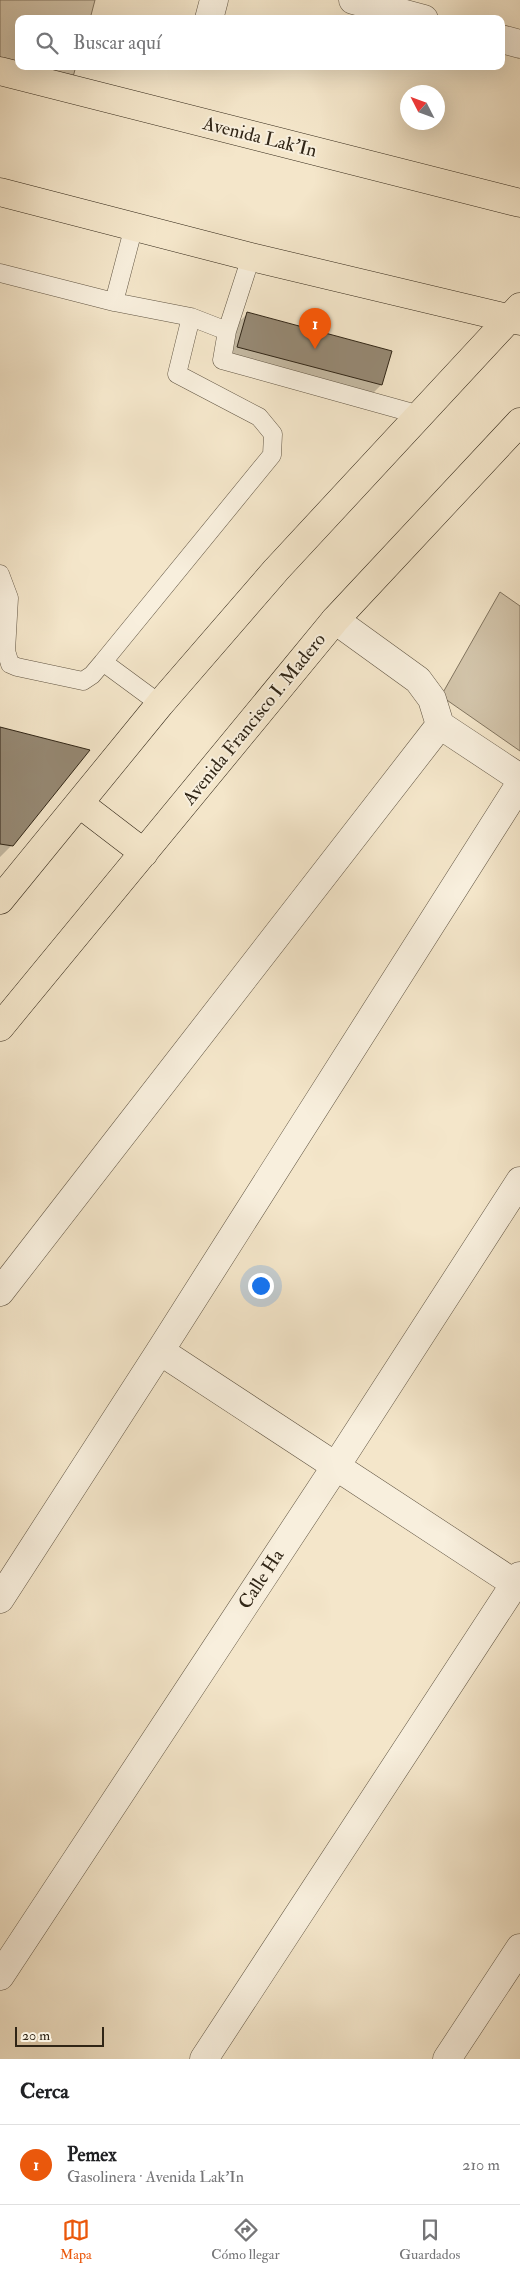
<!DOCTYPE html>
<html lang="es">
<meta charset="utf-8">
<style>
body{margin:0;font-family:"IM FELL Double Pica",serif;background:#f2f2f2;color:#202124}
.compass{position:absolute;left:400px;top:85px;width:45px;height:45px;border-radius:50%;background:#fff;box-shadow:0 5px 20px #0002;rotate:312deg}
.scale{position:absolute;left:15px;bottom:12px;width:89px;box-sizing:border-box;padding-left:5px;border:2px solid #302516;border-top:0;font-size:14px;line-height:18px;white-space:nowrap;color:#302516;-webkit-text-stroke:4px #f8efdd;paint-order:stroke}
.you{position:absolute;left:260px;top:1285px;width:18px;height:18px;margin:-12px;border:4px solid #fff;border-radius:50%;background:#1a73e8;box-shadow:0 0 0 8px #1a73e833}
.badge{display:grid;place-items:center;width:32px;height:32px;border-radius:50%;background:#ea580c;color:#fff;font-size:16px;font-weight:700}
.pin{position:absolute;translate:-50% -41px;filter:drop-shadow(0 1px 2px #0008)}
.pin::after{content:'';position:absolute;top:26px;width:18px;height:15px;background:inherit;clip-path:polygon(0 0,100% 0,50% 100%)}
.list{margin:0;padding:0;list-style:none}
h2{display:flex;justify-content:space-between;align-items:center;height:65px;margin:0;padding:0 20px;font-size:21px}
h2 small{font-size:16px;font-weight:400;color:#757577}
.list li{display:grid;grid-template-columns:32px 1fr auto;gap:15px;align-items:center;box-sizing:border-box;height:80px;padding:0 20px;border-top:1px solid #e0e0e0}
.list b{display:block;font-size:19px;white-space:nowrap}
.list p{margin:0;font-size:16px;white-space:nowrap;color:#757577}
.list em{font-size:16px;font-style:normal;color:#757577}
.icon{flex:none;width:28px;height:28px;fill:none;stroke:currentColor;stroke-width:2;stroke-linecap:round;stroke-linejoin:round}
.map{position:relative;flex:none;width:520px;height:2059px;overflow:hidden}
.search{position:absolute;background:#fff;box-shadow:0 5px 20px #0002;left:15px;right:15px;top:15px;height:55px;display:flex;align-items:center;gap:12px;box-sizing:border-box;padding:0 18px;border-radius:10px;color:#757577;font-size:19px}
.sheet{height:145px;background:#fff}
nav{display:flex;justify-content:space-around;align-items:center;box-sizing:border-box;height:70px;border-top:1px solid #e0e0e0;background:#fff;font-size:14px;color:#757577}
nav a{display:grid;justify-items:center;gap:2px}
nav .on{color:#ea580c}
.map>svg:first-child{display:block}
</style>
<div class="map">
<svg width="520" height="2059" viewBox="0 0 520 2059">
<rect width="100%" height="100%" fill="#f4e6ca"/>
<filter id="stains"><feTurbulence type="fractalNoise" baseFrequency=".004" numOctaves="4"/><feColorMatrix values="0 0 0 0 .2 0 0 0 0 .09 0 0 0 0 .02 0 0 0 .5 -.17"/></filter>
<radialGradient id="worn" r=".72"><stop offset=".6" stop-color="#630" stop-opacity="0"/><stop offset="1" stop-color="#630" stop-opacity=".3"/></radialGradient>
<path fill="#d3c5ab" stroke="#827560" d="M 0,0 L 95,0 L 90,19 L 19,19 L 19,66 L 76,66 L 70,88 L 0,71 Z
M 500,592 L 520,606 L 520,751 L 441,696 Z"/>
<path fill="#0003" d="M 247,314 L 381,385 L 371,395 L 228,357 L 237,324 Z
M 0,728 L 12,845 L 0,857 Z"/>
<path fill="#968974" stroke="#302516" d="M 247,312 L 392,351 L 382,385 L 237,347 Z
M 0,727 L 90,750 L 13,846 L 0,844 Z"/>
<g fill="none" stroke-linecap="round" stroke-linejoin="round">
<g stroke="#615543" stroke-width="19">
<path id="lane" d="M 251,257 L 227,331 L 222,360 L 420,415
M 0,273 L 114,302 L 191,317 L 227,331
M 114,302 L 134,226
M 0,574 L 9,598 L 6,651 L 10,664 L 17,667 L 83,681 L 92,675 L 103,662 L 160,704
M 103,662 L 272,455 L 273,434 L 259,417 L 177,374 L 191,317"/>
</g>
<g stroke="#615543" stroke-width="29">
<path id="street" d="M 353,0 L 424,19
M 209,19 L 214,0
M 501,39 L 520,44
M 335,620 L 418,680 L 432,699 L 440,725 L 520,778
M 0,1292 L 440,725
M 160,1351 L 520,1587
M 0,1599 L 160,1351 L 520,784
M 0,1976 L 336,1466 L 520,1181
M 204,2059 L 520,1576
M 447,2059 L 520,1948"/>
</g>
<g stroke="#302516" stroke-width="29">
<path id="primary" d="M 0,71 L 520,203
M 0,192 L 251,257 L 520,321
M 80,804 L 144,853
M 0,900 L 160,704 L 276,570 L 520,307
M 0,1027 L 335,620 L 520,422"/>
</g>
<use href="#lane" stroke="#f8efdd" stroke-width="18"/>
<use href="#street" stroke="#f8efdd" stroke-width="28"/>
<use href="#primary" stroke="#f4e6ca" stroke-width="28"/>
</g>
<g text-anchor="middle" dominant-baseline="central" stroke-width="4" stroke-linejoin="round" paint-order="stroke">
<g font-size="19" fill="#302516" stroke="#f8efdd">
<text transform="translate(260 137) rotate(14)">Avenida Lak'In</text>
<text transform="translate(254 719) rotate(-51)">Avenida Francisco I. Madero</text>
<text transform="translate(261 1579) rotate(-57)">Calle Ha</text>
</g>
</g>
<rect width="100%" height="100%" filter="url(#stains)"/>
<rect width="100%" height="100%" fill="url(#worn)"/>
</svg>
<svg class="compass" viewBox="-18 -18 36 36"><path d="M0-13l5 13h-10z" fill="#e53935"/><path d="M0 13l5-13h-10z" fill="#757577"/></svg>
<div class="scale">20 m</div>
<div class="you"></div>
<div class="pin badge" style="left:315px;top:349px">1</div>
<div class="search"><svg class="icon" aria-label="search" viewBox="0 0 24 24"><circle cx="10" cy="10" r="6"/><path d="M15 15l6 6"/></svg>Buscar aquí</div>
</div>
<section class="sheet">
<h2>Cerca<small></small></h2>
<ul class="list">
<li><span class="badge">1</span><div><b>Pemex</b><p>Gasolinera · Avenida Lak'In</p></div><em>210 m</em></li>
</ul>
</section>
<nav>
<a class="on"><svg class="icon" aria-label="map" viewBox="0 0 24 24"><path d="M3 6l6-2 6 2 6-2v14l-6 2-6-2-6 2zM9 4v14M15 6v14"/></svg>Mapa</a>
<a><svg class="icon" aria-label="directions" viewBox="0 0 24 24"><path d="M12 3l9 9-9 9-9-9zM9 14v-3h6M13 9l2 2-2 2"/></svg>Cómo llegar</a>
<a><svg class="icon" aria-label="saved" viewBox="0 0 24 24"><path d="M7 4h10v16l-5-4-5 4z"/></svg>Guardados</a>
</nav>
